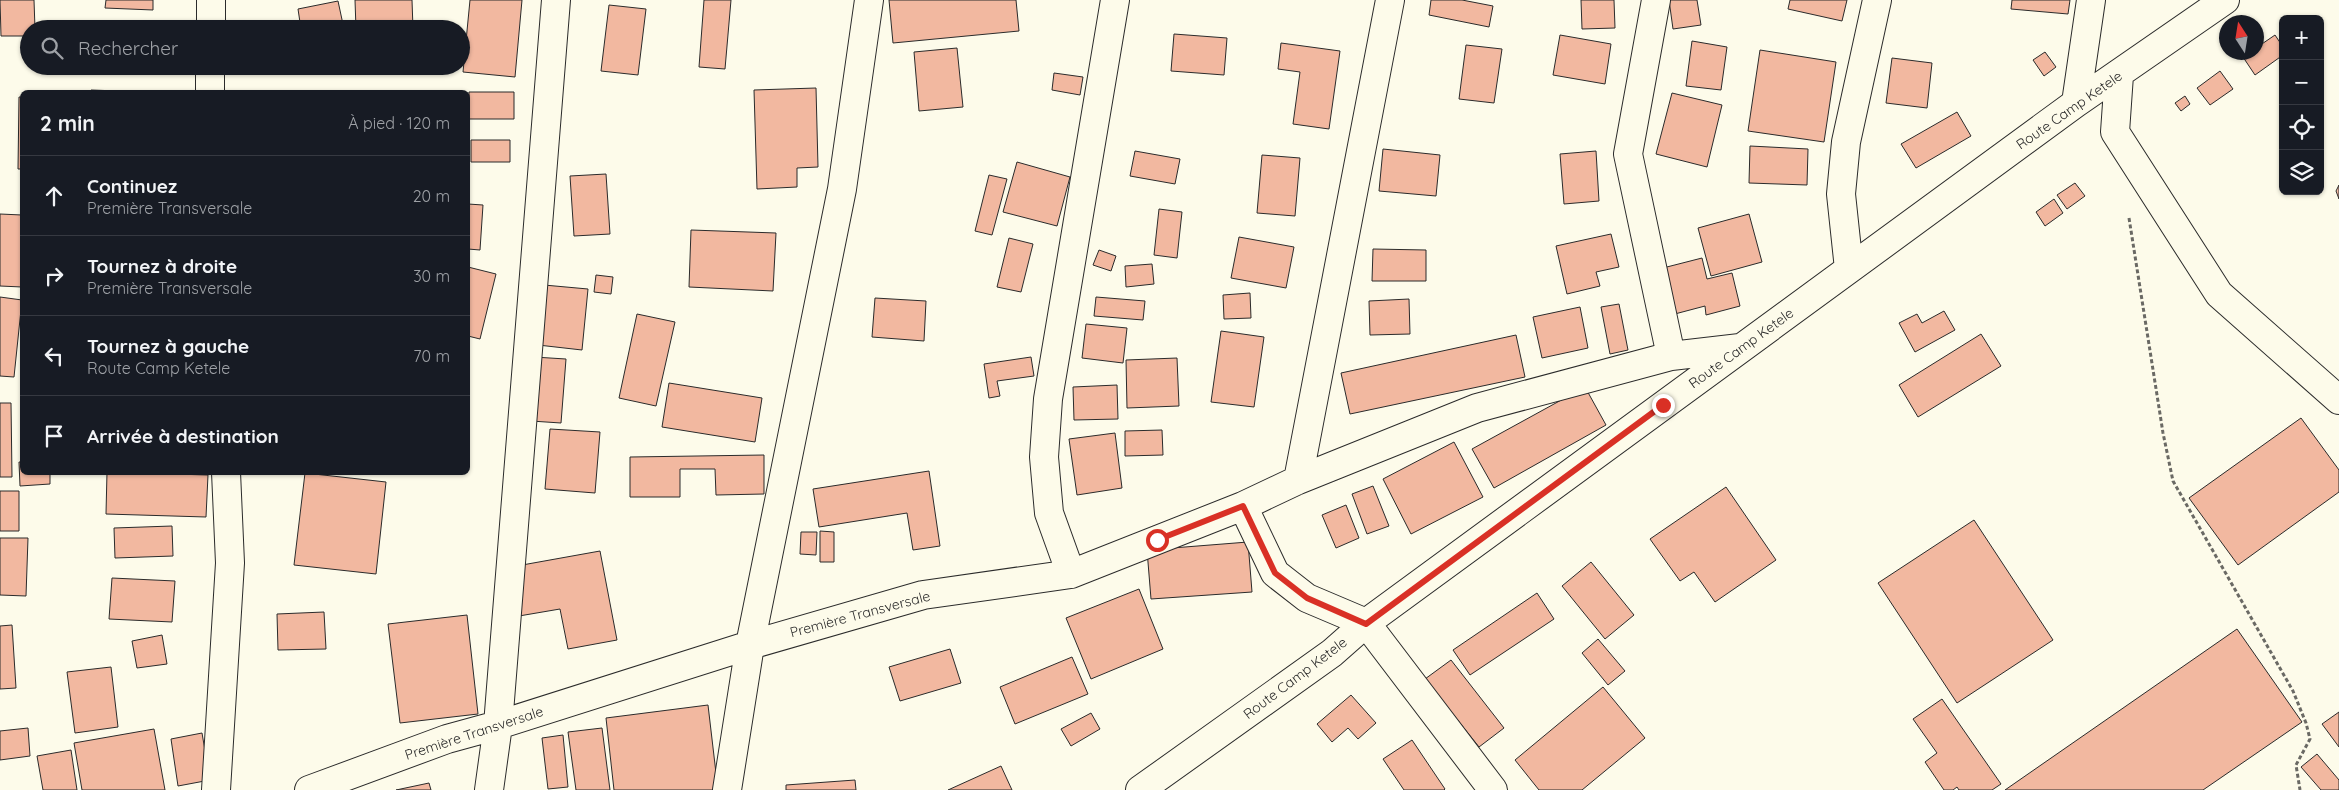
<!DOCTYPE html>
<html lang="fr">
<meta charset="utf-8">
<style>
body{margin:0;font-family:Quicksand,sans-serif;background:#20242c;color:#f1f3f6}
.controls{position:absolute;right:15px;top:15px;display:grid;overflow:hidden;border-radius:8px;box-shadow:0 1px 4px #0004}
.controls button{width:45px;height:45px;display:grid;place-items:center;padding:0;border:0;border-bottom:1px solid #363941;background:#171b24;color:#f1f3f6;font:25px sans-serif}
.compass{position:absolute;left:2219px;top:15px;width:45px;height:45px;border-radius:50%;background:#171b24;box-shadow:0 1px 4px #0004;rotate:348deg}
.stop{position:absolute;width:15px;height:15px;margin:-11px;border:4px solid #d93025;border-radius:50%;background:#fff}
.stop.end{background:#d93025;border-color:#fff;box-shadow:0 1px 5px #0008}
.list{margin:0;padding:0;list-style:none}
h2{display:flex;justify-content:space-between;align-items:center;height:65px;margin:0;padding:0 20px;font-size:21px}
h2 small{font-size:16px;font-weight:400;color:#9ea1a6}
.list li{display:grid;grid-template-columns:32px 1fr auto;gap:15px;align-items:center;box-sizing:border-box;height:80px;padding:0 20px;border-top:1px solid #363941}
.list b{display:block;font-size:19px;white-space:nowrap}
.list p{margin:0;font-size:16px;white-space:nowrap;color:#9ea1a6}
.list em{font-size:16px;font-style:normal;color:#9ea1a6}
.icon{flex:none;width:28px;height:28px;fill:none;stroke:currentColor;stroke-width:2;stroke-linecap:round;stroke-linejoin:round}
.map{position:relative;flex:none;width:2339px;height:790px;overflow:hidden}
.search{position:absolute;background:#171b24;box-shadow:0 1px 4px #0004;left:20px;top:20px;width:450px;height:55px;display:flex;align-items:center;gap:12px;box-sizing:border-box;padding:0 18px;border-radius:28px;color:#9ea1a6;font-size:19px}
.panel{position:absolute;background:#171b24;box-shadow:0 1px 4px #0004;left:20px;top:90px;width:450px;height:385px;border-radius:8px}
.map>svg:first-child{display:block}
</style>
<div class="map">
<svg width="2339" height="790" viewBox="0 0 2339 790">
<rect width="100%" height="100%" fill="#fdfbea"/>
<path fill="#f2b8a0" stroke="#2b2b2b" d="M 0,0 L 34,0 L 35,29 L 29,29 L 29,36 L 1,36 Z
M 106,0 L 153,0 L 153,10 L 105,8 Z
M 355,0 L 412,0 L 413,29 L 356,29 Z
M 470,0 L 522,0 L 515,77 L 463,72 Z
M 704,0 L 731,0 L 725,69 L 699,67 Z
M 889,0 L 1016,0 L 1019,31 L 893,43 Z
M 1431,0 L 1462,0 L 1493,6 L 1489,27 L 1429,15 Z
M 1581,0 L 1614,0 L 1615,28 L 1582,29 Z
M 1669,0 L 1697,0 L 1701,25 L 1673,29 Z
M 1790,0 L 1847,0 L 1842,21 L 1788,9 Z
M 2012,0 L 2070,0 L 2068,14 L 2011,9 Z
M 338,1 L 344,29 L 301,29 L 298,9 Z
M 609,5 L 646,9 L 638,75 L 601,71 Z
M 1174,34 L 1227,38 L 1224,75 L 1171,71 Z
M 1560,35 L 1611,44 L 1605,84 L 1553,75 Z
M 2275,35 L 2283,47 L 2283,55 L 2255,75 L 2243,57 L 2250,52 L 2256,52 L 2256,48 Z
M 1692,41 L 1727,47 L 1721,90 L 1686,86 Z
M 1281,43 L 1340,51 L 1329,129 L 1293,124 L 1300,72 L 1278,69 Z
M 1466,45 L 1502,49 L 1494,103 L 1459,99 Z
M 957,48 L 963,107 L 919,111 L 914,52 Z
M 1760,50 L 1836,62 L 1824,142 L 1748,131 Z
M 2045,52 L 2056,67 L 2044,76 L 2033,60 Z
M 1892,58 L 1932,63 L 1927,108 L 1886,103 Z
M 72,66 L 107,66 L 108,71 L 72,73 Z
M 309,66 L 336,66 L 310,71 Z
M 2220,71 L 2233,89 L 2210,105 L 2197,88 Z
M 1054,73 L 1083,77 L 1080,95 L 1052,90 Z
M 816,88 L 818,167 L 797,168 L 797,187 L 757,189 L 754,90 Z
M 91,90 L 145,92 L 91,92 Z
M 469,92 L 514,92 L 514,119 L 469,119 Z
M 1672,93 L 1722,105 L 1707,167 L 1656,154 Z
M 2185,96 L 2190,104 L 2181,111 L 2175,103 Z
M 19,97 L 22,97 L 22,169 L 18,169 Z
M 1957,112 L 1971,136 L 1916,168 L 1901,144 Z
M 471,140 L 510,140 L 510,162 L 471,162 Z
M 1750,146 L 1808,149 L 1807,185 L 1749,183 Z
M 1383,149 L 1440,155 L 1436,196 L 1379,191 Z
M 1135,151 L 1180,159 L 1175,184 L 1130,176 Z
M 1596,151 L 1599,201 L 1564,204 L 1560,154 Z
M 1262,155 L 1300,158 L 1295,216 L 1257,213 Z
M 1017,162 L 1070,177 L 1057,226 L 1003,212 Z
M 606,174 L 610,234 L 574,236 L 570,176 Z
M 989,175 L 1007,179 L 992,235 L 975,231 Z
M 2075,183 L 2085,196 L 2067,209 L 2057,195 Z
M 2339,185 L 2339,199 L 2336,191 Z
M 2054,199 L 2063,213 L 2045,226 L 2036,212 Z
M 468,204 L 483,205 L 480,250 L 468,249 Z
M 1159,209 L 1182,212 L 1177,258 L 1154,255 Z
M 0,214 L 22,215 L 22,287 L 0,286 Z
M 1749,214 L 1762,262 L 1711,276 L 1698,228 Z
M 691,230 L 776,233 L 773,291 L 689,287 Z
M 1611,234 L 1619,267 L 1596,272 L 1600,286 L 1567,294 L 1556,246 Z
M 1239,237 L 1294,247 L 1286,288 L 1231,278 Z
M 1009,238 L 1033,244 L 1021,292 L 997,287 Z
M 1373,249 L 1426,250 L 1426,281 L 1372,281 Z
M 1099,250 L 1116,256 L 1111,271 L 1093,265 Z
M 1702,258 L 1707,279 L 1732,273 L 1740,306 L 1706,315 L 1705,306 L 1671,315 L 1659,269 Z
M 1152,264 L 1154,284 L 1126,287 L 1125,266 Z
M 468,267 L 496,274 L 480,339 L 468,336 Z
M 596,275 L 613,277 L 611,294 L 594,292 Z
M 544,285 L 588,289 L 582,350 L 538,345 Z
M 1250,293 L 1251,318 L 1224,319 L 1223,295 Z
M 0,297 L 22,300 L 14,377 L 0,376 Z
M 1096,297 L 1145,301 L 1143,320 L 1094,316 Z
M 875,298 L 926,301 L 924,341 L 872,337 Z
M 1409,299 L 1410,334 L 1370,335 L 1369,301 Z
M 1619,304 L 1628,350 L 1610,354 L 1601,307 Z
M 1580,307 L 1588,348 L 1542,358 L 1533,317 Z
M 1944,311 L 1955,330 L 1915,352 L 1899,323 L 1917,314 L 1922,323 Z
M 637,314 L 675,322 L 656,406 L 619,398 Z
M 1086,324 L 1127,328 L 1123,363 L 1082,358 Z
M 1221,331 L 1264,337 L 1254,407 L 1211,402 Z
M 1981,334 L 2001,366 L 1918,417 L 1899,385 Z
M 1516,335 L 1525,377 L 1350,414 L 1341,373 Z
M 534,357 L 566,359 L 561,423 L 531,421 Z
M 1031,357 L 1034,376 L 997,381 L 1000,396 L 989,398 L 984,364 Z
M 1177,358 L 1179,406 L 1127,408 L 1126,360 Z
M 669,383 L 762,398 L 755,442 L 662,427 Z
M 1117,385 L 1118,419 L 1074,420 L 1073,387 Z
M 1585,387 L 1606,425 L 1494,488 L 1472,449 Z
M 0,403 L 11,403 L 12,477 L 0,477 Z
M 2301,418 L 2339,470 L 2339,492 L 2238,565 L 2189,498 Z
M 550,429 L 600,432 L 595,493 L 545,489 Z
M 1162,430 L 1163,455 L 1125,456 L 1125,431 Z
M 1115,433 L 1122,488 L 1077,495 L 1069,439 Z
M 1454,442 L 1483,497 L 1411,534 L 1383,479 Z
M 764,455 L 764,494 L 716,495 L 715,469 L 680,469 L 680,497 L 630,497 L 630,457 Z
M 19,462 L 22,462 L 22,472 L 50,472 L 50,484 L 20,486 Z
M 929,471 L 940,546 L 913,550 L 907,513 L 819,527 L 813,489 Z
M 107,472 L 208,475 L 206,517 L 106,514 Z
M 305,473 L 386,482 L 376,574 L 294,565 Z
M 1373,486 L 1389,526 L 1367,534 L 1352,494 Z
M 1726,487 L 1776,560 L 1715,602 L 1694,572 L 1680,581 L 1650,539 Z
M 0,491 L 19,491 L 19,531 L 0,531 Z
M 1346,505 L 1359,538 L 1336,548 L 1322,515 Z
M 1974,520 L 2053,640 L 1957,703 L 1878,583 Z
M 172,526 L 173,556 L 115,558 L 114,528 Z
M 820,531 L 834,532 L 834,562 L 820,562 Z
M 801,532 L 817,532 L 816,555 L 800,554 Z
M 0,538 L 28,538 L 26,596 L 0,595 Z
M 1248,542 L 1252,592 L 1151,599 L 1147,550 Z
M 600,551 L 617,640 L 568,649 L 560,609 L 519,616 L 511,567 Z
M 1591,562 L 1634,615 L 1605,639 L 1562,586 Z
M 112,578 L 175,581 L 172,622 L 109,619 Z
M 1139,589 L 1163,649 L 1091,679 L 1066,618 Z
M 1537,593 L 1554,619 L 1470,675 L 1453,650 Z
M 324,612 L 326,649 L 278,650 L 277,614 Z
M 467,615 L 478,714 L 400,723 L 388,624 Z
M 12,625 L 16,688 L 0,689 L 0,626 Z
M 2237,629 L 2302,722 L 2203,790 L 2005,790 Z
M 162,635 L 167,664 L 137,668 L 132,641 Z
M 1598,639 L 1625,671 L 1608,685 L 1582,653 Z
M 950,649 L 961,683 L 900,701 L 889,667 Z
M 1072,657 L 1088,694 L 1015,724 L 1000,687 Z
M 1451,660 L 1504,728 L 1479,747 L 1425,679 Z
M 111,667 L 118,727 L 75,733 L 67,672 Z
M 1603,687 L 1645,738 L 1582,790 L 1539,790 L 1515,760 Z
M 1351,695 L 1376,723 L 1358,739 L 1348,728 L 1332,742 L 1317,724 Z
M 1942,699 L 2001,784 L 1992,790 L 1959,790 L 1957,787 L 1953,790 L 1944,790 L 1925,762 L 1937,753 L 1913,719 Z
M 708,705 L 718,790 L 614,790 L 606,718 Z
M 2339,712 L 2339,747 L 2322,724 Z
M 1091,713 L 1100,729 L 1071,746 L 1061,729 Z
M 28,728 L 30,756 L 0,760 L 0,731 Z
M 602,728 L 610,790 L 576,790 L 568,732 Z
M 154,729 L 165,790 L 82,790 L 74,743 Z
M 202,733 L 210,780 L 178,786 L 171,739 Z
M 563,735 L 568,787 L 548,789 L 542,738 Z
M 1412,740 L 1445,789 L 1444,790 L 1404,790 L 1383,759 Z
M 71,750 L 77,790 L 43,790 L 37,756 Z
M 2317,754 L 2339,780 L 2339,790 L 2321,790 L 2301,767 Z
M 1001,766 L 1012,790 L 948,790 Z
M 855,780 L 856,790 L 786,790 L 786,785 Z
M 429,783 L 431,790 L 396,790 Z"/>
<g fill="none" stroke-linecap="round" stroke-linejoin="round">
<g stroke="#2b2b2b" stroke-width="30">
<path id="minor" d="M 1656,0 L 1628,154 L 1671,356
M 211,29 L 211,0
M 2119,75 L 2115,132 L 2219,294 L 2339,400
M 210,92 L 210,66
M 2076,103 L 2091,0
M 1849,269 L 1841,194 L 1846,142 L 1877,0
M 1298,480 L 1390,0
M 1243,506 L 1298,480 L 1477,408 L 1671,356 L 1740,348
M 1071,574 L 1049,513 L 1044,457 L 1048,399 L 1115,0
M 216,790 L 230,563 L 226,472
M 309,790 L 447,739 L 498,725 L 750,645 L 923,595 L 1071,574 L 1243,506 L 1275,573 L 1307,598 L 1366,623 L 1493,790
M 489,790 L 498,725 L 556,0
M 727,790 L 750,645 L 842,189 L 869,0
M 1140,790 L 1332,653 L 1366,623 L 2076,103 L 2225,0"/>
</g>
<path stroke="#6a6964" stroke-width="3" stroke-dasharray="4 2.5" stroke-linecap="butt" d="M 2129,218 L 2163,433 L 2173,481 L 2293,691 L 2306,723 L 2310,739 L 2296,765 L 2300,790"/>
<use href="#minor" stroke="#fdfbea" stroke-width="28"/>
</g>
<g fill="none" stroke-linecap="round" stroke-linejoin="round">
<path stroke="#d93025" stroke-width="6" d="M 1157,540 L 1243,506 L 1275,573 L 1307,598 L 1366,624 L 1663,405"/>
</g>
<g text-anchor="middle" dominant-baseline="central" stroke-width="4" stroke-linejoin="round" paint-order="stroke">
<g font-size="14" fill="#2b2b2b" stroke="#fdfbea">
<text transform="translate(2069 110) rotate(-35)">Route Camp Ketele</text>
<text transform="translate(1741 348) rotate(-36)">Route Camp Ketele</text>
<text transform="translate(860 614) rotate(-15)">Première Transversale</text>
<text transform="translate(1295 678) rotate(-37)">Route Camp Ketele</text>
<text transform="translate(474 733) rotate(-18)">Première Transversale</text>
</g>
</g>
</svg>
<div class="controls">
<button>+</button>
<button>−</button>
<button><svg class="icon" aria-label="locate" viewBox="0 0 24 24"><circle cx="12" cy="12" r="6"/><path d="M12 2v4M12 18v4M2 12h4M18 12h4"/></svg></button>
<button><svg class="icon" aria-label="layers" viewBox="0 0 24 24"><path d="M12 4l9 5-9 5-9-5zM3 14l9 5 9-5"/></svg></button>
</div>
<svg class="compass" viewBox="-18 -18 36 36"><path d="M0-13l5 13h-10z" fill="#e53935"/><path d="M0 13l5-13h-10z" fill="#9ea1a6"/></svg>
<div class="stop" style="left:1157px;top:540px"></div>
<div class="stop end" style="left:1663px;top:405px"></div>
<div class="search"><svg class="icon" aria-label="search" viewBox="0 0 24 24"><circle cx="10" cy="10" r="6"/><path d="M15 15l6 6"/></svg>Rechercher</div>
<section class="panel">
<h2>2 min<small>À pied · 120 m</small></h2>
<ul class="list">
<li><svg class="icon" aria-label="ahead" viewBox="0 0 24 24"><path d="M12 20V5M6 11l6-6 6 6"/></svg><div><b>Continuez</b><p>Première Transversale</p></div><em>20 m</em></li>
<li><svg class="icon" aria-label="right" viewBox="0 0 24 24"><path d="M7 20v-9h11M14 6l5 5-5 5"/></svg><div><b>Tournez à droite</b><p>Première Transversale</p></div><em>30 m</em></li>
<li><svg class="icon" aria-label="left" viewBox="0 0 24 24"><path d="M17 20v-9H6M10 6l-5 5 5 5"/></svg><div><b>Tournez à gauche</b><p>Route Camp Ketele</p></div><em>70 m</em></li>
<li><svg class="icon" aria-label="arrive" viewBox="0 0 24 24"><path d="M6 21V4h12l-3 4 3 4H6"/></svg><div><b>Arrivée à destination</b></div></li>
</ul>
</section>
</div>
